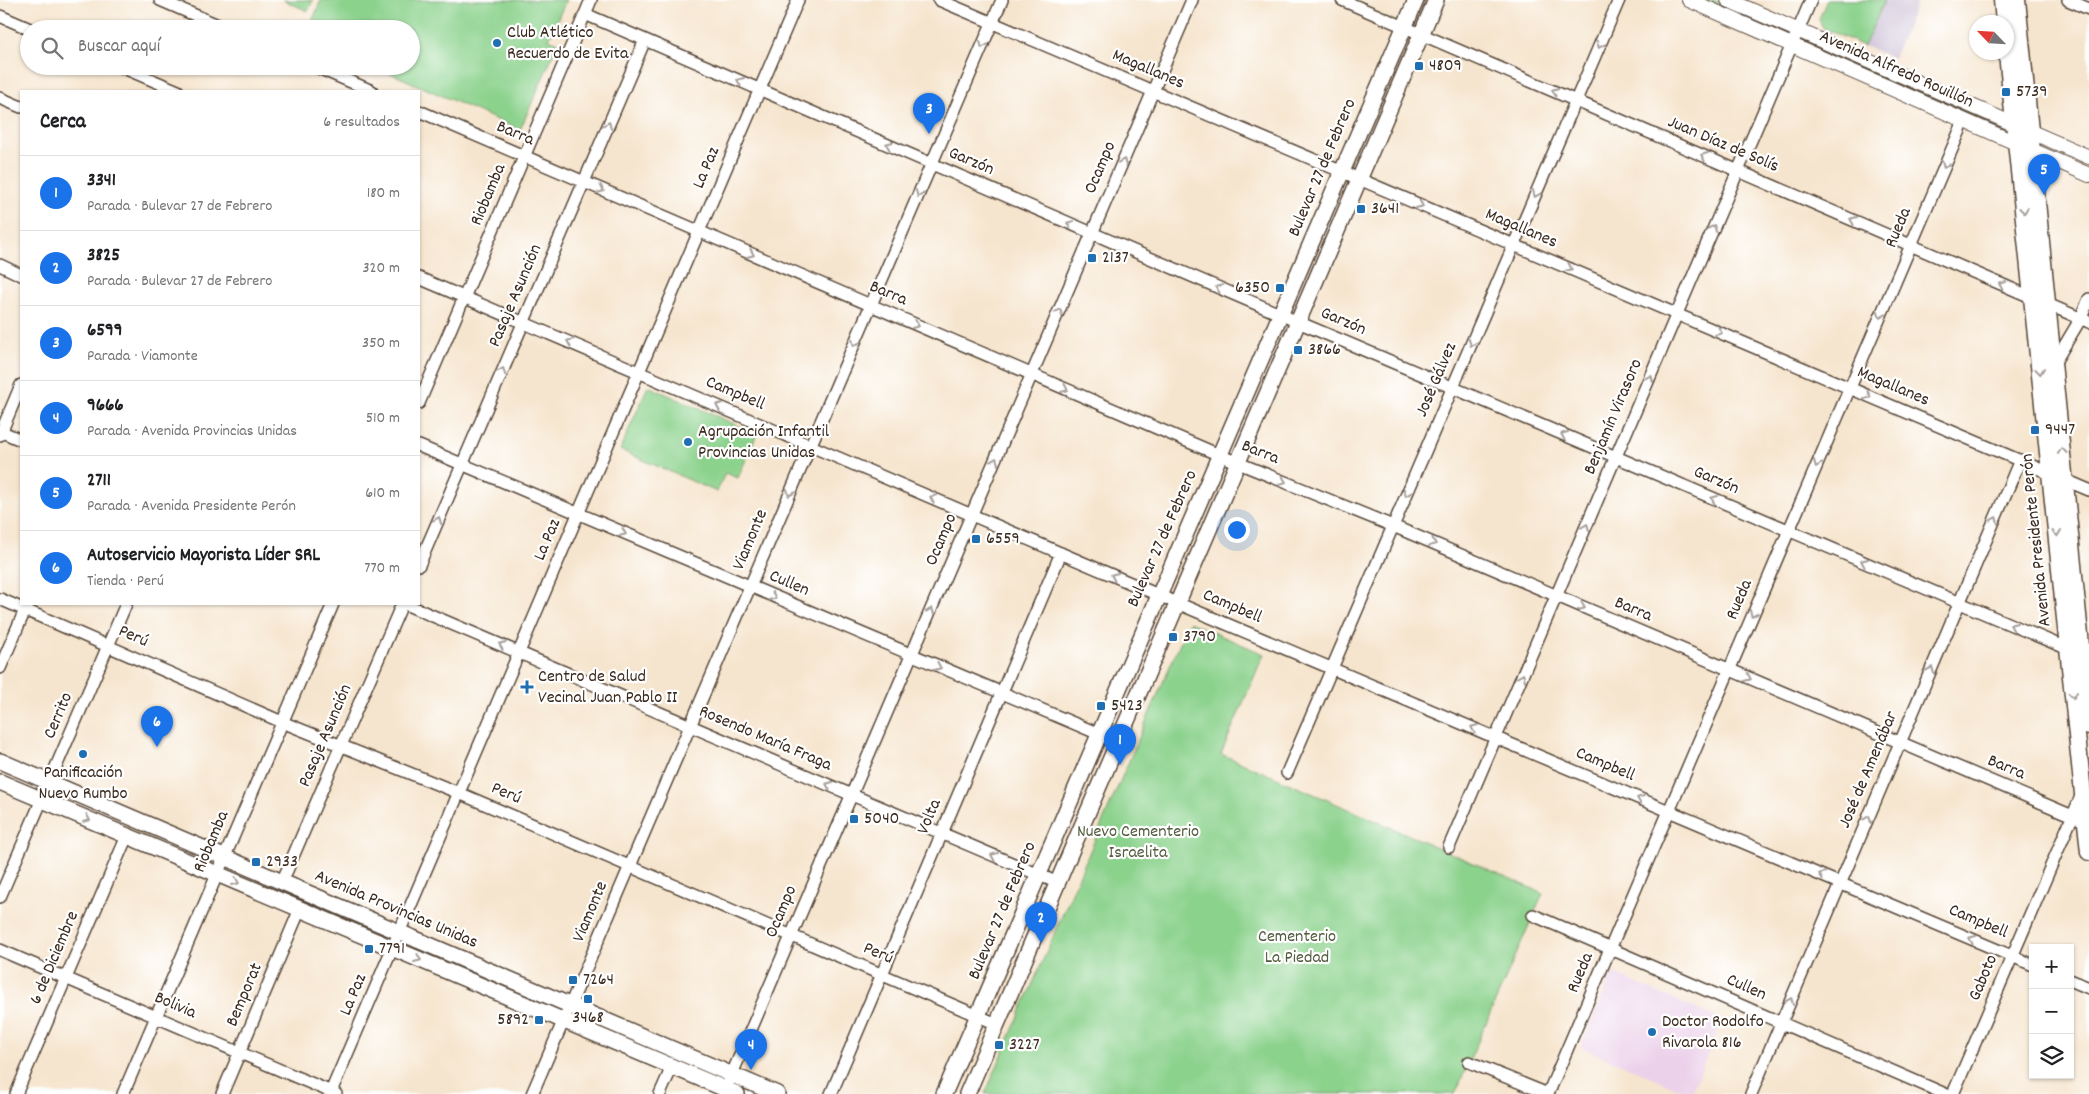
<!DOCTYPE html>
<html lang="es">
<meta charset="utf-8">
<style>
body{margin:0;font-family:Dekko,sans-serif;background:#f2f2f2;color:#202124}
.controls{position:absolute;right:15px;bottom:15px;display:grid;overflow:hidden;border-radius:0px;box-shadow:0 1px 4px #0004}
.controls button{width:45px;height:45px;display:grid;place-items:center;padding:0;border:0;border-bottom:1px solid #e0e0e0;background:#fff;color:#202124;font:25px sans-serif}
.compass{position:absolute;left:1969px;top:15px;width:45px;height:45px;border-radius:50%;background:#fff;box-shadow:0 1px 4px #0004;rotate:295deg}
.you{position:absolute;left:1236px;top:529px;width:18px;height:18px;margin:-12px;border:4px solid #fff;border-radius:50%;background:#1a73e8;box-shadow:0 0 0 8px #1a73e833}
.badge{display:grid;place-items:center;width:32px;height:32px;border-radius:50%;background:#1a73e8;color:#fff;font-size:16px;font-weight:700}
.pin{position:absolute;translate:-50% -41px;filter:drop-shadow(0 1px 2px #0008)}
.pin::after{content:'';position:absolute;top:26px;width:18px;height:15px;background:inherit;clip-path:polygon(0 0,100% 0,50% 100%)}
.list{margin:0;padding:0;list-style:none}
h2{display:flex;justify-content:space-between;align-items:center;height:65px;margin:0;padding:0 20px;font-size:21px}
h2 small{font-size:16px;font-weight:400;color:#757577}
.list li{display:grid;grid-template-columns:32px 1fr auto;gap:15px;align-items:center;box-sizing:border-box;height:75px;padding:0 20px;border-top:1px solid #e0e0e0}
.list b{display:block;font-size:19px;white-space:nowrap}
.list p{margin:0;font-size:16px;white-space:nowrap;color:#757577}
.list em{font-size:16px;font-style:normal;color:#757577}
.icon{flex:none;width:28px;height:28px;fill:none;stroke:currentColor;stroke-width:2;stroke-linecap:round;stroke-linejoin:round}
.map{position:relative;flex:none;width:2089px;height:1094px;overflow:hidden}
.search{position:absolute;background:#fff;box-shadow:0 1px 4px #0004;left:20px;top:20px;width:400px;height:55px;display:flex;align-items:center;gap:12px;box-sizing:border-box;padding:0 18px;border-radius:28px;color:#757577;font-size:19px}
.panel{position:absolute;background:#fff;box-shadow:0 1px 4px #0004;left:20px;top:90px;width:400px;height:515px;border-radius:0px}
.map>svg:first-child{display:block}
</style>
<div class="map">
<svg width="2089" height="1094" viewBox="0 0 2089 1094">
<rect width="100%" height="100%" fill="#fff"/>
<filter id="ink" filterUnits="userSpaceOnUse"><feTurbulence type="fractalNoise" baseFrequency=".02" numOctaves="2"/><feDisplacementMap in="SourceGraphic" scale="10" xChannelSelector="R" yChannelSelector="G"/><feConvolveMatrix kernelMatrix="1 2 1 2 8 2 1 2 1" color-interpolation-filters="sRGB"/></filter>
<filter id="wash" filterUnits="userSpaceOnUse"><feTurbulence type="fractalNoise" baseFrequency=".0096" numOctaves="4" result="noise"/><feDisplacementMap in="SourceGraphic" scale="20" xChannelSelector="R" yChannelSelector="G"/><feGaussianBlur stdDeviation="1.12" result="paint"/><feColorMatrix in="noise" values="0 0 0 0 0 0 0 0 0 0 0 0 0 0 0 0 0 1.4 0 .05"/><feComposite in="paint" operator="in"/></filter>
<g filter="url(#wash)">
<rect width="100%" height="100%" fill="#f6e5ce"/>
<path fill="#ecd1ea" d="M 1612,973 L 1722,1020 L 1691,1094 L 1581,1047 Z"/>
<path fill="#cbbfd5" d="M 1885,0 L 1918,0 L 1893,58 L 1864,46 Z"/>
<path fill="#8bd28c" stroke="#637e55" d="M 283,0 L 313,0 L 308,11 Z
M 321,0 L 566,0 L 549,39 L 558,43 L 520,130 L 374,66 L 411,66 L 411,29 L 309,29 Z
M 1699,0 L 1713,0 L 1782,29 L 1779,35 Z
M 1827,0 L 1885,0 L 1864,46 L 1823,28 L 1819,19 Z
M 1815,43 L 1997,121 L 1994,126 L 1812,49 Z
M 648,386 L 757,434 L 738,478 L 725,473 L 717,492 L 620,450 Z
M 1189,622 L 1264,654 L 1221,754 L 1543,893 L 1455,1094 L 985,1094 Z"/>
</g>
<g filter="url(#ink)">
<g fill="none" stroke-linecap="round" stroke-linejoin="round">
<g stroke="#574638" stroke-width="14">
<path id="minor" d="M 160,0 L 227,29
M 939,0 L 2089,490
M 1342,0 L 2089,322
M 2068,0 L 2089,9
M 585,14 L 1298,322 L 2073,651
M 0,16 L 30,29
M 119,66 L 178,91
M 314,66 L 372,91
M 0,98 L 21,107
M 419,111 L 1231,460 L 1393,526 L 2089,823
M 0,265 L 21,275
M 419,278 L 1177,603 L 2033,965
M 2053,365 L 2081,318 L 2089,299
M 419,403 L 591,0
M 0,431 L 21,440
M 0,435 L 21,385
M 419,446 L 1118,742
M 419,565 L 645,40
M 0,599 L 282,722 L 459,793 L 997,1024
M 405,604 L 1058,883
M 0,668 L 25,610
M 1287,773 L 1619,0
M 1449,847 L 1811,0
M 282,882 L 402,604
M 0,897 L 126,604
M 1533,915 L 1945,1094
M 0,950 L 336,1094
M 2070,980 L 2089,988
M 1469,1062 L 1548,1094
M 729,1081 L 1192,0
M 16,1094 L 127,836
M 123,1094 L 333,604
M 222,1094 L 300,909
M 330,1094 L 798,0
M 532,1094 L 1002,0
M 660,1094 L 672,1067
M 831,1094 L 1061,553
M 1548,1094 L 1964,121
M 1751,1094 L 2020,460
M 1953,1094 L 2082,794"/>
</g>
<g stroke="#574638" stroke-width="16">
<path id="tertiary" d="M 1689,0 L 2089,175
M 1728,0 L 2089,157"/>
</g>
<g stroke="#574638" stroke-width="18">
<path id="secondary" d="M 0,761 L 777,1094
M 0,782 L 737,1094
M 944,1094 L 1416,0
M 967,1094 L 1436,0"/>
</g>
<g stroke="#574638" stroke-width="19">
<path id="primary" d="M 2002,0 L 2004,22
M 2017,0 L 2089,726
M 2006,44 L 2089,852"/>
</g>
<use href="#minor" stroke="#fff" stroke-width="11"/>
<use href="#tertiary" stroke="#fff" stroke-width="14"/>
<use href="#secondary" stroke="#fff" stroke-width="15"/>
<use href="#primary" stroke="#fff" stroke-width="16"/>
</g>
<defs><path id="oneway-chevron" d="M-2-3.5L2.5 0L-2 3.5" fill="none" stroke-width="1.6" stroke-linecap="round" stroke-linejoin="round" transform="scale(1.25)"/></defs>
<g stroke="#a79f9a">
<use href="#oneway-chevron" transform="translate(983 45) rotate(113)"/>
<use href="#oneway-chevron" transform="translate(1600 45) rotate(113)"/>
<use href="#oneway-chevron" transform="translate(740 81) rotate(-157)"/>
<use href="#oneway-chevron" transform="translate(1555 91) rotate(-157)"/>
<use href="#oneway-chevron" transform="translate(608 125) rotate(-67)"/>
<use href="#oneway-chevron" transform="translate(889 145) rotate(-157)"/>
<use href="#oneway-chevron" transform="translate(1704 156) rotate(-157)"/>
<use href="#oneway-chevron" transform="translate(1123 162) rotate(-67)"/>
<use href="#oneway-chevron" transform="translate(1945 165) rotate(113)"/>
<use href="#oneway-chevron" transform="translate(601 190) rotate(23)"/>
<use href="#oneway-chevron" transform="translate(919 194) rotate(113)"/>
<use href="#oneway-chevron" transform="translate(1536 194) rotate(113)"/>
<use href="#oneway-chevron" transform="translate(1420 205) rotate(23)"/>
<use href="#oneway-chevron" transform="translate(2024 210) rotate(84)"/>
<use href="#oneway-chevron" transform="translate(1853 220) rotate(-157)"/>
<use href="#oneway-chevron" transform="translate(1070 224) rotate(-157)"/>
<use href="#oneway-chevron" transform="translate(1713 228) rotate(-67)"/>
<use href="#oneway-chevron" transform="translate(751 254) rotate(23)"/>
<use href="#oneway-chevron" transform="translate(1569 268) rotate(23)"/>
<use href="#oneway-chevron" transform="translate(2002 285) rotate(-157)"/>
<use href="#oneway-chevron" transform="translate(1219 288) rotate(-157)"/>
<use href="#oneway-chevron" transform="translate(1059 312) rotate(-67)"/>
<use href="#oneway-chevron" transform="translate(1881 315) rotate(113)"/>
<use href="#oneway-chevron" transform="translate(916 325) rotate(23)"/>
<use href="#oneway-chevron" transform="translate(1719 332) rotate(23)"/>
<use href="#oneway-chevron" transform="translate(570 342) rotate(-157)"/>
<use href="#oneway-chevron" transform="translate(855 343) rotate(113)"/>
<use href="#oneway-chevron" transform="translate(1472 343) rotate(113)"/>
<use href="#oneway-chevron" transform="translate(502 371) rotate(-67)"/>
<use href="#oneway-chevron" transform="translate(2040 371) rotate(84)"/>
<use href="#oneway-chevron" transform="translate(1650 378) rotate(-67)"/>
<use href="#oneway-chevron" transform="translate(1065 389) rotate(23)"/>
<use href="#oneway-chevron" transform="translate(1868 396) rotate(23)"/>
<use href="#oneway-chevron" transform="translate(719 406) rotate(-157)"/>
<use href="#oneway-chevron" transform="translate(1564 435) rotate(-157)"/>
<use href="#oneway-chevron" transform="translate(2062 451) rotate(-96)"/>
<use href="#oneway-chevron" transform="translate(995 461) rotate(-67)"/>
<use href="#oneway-chevron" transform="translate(1817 464) rotate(113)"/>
<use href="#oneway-chevron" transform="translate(1283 481) rotate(22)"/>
<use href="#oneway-chevron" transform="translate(790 493) rotate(113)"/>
<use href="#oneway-chevron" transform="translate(1407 493) rotate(113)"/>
<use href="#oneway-chevron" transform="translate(933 498) rotate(-157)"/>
<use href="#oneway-chevron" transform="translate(1714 499) rotate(-157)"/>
<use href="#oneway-chevron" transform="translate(438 520) rotate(-67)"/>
<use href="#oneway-chevron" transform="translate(1995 520) rotate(-67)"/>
<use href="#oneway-chevron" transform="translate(1586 527) rotate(-67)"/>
<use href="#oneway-chevron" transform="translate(623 533) rotate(23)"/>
<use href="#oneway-chevron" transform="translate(2057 533) rotate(84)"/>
<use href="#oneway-chevron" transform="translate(1433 543) rotate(23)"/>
<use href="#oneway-chevron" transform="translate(1864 562) rotate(-157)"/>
<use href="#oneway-chevron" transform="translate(1114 576) rotate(-157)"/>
<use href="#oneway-chevron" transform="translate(773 597) rotate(23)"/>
<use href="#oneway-chevron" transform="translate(1582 607) rotate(23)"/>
<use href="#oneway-chevron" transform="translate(931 611) rotate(-67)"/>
<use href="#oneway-chevron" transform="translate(1753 614) rotate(113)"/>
<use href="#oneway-chevron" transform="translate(2013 626) rotate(-157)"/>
<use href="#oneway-chevron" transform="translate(502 645) rotate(-157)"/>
<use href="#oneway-chevron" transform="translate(938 667) rotate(23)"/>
<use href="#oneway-chevron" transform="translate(1931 670) rotate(-67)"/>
<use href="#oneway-chevron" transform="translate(1522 677) rotate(-67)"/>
<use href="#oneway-chevron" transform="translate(1748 678) rotate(23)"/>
<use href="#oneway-chevron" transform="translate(2073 695) rotate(84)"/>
<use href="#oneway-chevron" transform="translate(1474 728) rotate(-157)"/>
<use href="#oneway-chevron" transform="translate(829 785) rotate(-157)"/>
<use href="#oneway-chevron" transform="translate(1640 799) rotate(-157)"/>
<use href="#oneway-chevron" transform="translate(87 819) rotate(23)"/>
<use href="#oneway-chevron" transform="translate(1868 819) rotate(-67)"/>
<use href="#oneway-chevron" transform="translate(994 856) rotate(-157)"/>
<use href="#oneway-chevron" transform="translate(1822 875) rotate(-157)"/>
<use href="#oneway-chevron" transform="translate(236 882) rotate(23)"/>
<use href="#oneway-chevron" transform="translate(1972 939) rotate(-157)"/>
<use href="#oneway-chevron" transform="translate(418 959) rotate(23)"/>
<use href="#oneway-chevron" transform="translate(1790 1001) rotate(-67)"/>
</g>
</g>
<g fill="#1f6fb2" stroke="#fff" stroke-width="2">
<circle cx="497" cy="43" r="5"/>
<rect x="1414" y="61" width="10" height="10" rx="2.5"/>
<rect x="2001" y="87" width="10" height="10" rx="2.5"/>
<rect x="1356" y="204" width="10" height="10" rx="2.5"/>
<rect x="1087" y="253" width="10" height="10" rx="2.5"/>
<rect x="1275" y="283" width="10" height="10" rx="2.5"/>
<rect x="1293" y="345" width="10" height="10" rx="2.5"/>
<rect x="2030" y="425" width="10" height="10" rx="2.5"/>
<circle cx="688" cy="442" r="5"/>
<rect x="971" y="534" width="10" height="10" rx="2.5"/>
<rect x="1168" y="632" width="10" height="10" rx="2.5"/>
<path d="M524.5 679.5h5v5h5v5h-5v5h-5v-5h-5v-5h5z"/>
<rect x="1096" y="701" width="10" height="10" rx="2.5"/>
<circle cx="83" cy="754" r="5"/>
<rect x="849" y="814" width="10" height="10" rx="2.5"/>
<rect x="251" y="857" width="10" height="10" rx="2.5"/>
<rect x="364" y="944" width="10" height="10" rx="2.5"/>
<rect x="568" y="975" width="10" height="10" rx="2.5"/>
<rect x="583" y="994" width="10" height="10" rx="2.5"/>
<rect x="534" y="1015" width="10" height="10" rx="2.5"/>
<circle cx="1652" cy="1032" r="5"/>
<rect x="994" y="1040" width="10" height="10" rx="2.5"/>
</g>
<g text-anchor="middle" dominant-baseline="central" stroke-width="4.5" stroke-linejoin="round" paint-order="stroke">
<g font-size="18" fill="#3b2a1e" stroke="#fff" text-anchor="start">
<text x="507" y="33">Club Atlético<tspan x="507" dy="21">Recuerdo de Evita</tspan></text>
<text x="1429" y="66">4809</text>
<text x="2016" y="92">5739</text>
<text x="1371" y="209">3641</text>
<text x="1102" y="258">2137</text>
<text x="1270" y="288" text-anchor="end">6350</text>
<text x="1308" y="350">3866</text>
<text x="2045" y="430">9447</text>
<text x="698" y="432">Agrupación Infantil<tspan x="698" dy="21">Provincias Unidas</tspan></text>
<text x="986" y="539">6559</text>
<text x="1183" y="637">3790</text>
<text x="538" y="677">Centro de Salud<tspan x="538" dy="21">Vecinal Juan Pablo II</tspan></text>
<text x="1111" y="706">5423</text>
<text x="83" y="773" text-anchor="middle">Panificación<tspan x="83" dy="21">Nuevo Rumbo</tspan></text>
<text x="864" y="819">5040</text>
<text x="266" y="862">2933</text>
<text x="379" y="949">7791</text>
<text x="583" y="980">7264</text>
<text x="588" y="1018" text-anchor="middle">3468</text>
<text x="529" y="1020" text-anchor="end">5892</text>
<text x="1662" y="1022">Doctor Rodolfo<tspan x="1662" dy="21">Rivarola 816</tspan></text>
<text x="1009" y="1045">3227</text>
</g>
<g font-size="18" fill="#3b2a1e" stroke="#fff">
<text transform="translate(1148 70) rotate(23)">Magallanes</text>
<text transform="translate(1896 70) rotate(24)">Avenida Alfredo Rouillón</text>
<text transform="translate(515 134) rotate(23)">Barra</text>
<text transform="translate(1723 145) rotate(23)">Juan Díaz de Solís</text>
<text transform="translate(971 162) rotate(23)">Garzón</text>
<text transform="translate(707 168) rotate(-67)">La Paz</text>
<text transform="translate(1101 168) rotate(-67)">Ocampo</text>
<text transform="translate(1323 168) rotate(-67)">Bulevar 27 de Febrero</text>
<text transform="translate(489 195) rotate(-67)">Riobamba</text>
<text transform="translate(1899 228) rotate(-67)">Rueda</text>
<text transform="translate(1521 229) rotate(23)">Magallanes</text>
<text transform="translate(888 294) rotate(23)">Barra</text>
<text transform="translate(516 296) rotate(-67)">Pasaje Asunción</text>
<text transform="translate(1343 322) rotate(23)">Garzón</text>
<text transform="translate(1437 380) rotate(-67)">José Gálvez</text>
<text transform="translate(1893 387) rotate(23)">Magallanes</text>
<text transform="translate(735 394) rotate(23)">Campbell</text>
<text transform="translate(1614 417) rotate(-67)">Benjamín Virasoro</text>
<text transform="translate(1260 453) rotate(22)">Barra</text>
<text transform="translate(1716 481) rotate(23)">Garzón</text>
<text transform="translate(1163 539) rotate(-66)">Bulevar 27 de Febrero</text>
<text transform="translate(548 540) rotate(-67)">La Paz</text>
<text transform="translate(751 540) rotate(-67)">Viamonte</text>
<text transform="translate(942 540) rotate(-67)">Ocampo</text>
<text transform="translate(2037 540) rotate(-96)">Avenida Presidente Perón</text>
<text transform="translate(789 584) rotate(23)">Cullen</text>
<text transform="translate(1740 600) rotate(-67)">Rueda</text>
<text transform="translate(1232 607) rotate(23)">Campbell</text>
<text transform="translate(1633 610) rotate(23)">Barra</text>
<text transform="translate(133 637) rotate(24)">Perú</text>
<text transform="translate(59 716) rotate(-67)">Cerrito</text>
<text transform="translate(326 736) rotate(-67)">Pasaje Asunción</text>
<text transform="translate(765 739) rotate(23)">Rosendo María Fraga</text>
<text transform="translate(1605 765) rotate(23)">Campbell</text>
<text transform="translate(2006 768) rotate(23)">Barra</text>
<text transform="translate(1869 770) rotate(-67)">José de Amenábar</text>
<text transform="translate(506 794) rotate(23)">Perú</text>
<text transform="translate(930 817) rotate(-67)">Volta</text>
<text transform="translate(212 842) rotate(-67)">Riobamba</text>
<text transform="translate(396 910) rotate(23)">Avenida Provincias Unidas</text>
<text transform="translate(1003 911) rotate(-67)">Bulevar 27 de Febrero</text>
<text transform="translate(591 912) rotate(-67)">Viamonte</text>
<text transform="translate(782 912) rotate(-67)">Ocampo</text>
<text transform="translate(1978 922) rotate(23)">Campbell</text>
<text transform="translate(878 954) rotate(23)">Perú</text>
<text transform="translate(55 958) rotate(-67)">6 de Diciembre</text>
<text transform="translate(1581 973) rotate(-67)">Rueda</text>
<text transform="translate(1984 978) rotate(-67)">Gaboto</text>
<text transform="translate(1746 988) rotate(24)">Cullen</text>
<text transform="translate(245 995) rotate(-67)">Bemporat</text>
<text transform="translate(354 995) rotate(-67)">La Paz</text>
<text transform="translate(175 1006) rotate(23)">Bolivia</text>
</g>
<g font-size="18" fill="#535c3f" stroke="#fff">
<text x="1138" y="832">Nuevo Cementerio<tspan x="1138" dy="21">Israelita</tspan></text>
<text x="1297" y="937">Cementerio<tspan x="1297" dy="21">La Piedad</tspan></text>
</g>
</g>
</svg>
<div class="controls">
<button>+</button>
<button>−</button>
<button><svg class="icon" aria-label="layers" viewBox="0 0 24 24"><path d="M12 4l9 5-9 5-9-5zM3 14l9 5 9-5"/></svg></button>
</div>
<svg class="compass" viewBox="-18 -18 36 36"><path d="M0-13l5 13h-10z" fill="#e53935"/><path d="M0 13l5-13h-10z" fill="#757577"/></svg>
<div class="you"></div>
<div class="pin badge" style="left:1120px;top:765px">1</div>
<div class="pin badge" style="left:1041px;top:943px">2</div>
<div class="pin badge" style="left:929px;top:134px">3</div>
<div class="pin badge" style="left:751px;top:1070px">4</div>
<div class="pin badge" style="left:2044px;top:195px">5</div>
<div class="pin badge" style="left:157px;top:747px">6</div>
<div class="search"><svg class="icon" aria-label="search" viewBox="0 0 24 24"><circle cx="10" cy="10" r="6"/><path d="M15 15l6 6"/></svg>Buscar aquí</div>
<section class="panel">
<h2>Cerca<small>6 resultados</small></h2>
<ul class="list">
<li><span class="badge">1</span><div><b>3341</b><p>Parada · Bulevar 27 de Febrero</p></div><em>180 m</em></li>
<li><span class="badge">2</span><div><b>3825</b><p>Parada · Bulevar 27 de Febrero</p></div><em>320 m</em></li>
<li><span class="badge">3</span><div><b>6599</b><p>Parada · Viamonte</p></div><em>350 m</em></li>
<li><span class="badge">4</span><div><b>9666</b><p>Parada · Avenida Provincias Unidas</p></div><em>510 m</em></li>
<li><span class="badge">5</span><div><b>2711</b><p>Parada · Avenida Presidente Perón</p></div><em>610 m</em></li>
<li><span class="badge">6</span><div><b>Autoservicio Mayorista Líder SRL</b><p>Tienda · Perú</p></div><em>770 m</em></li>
</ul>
</section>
</div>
